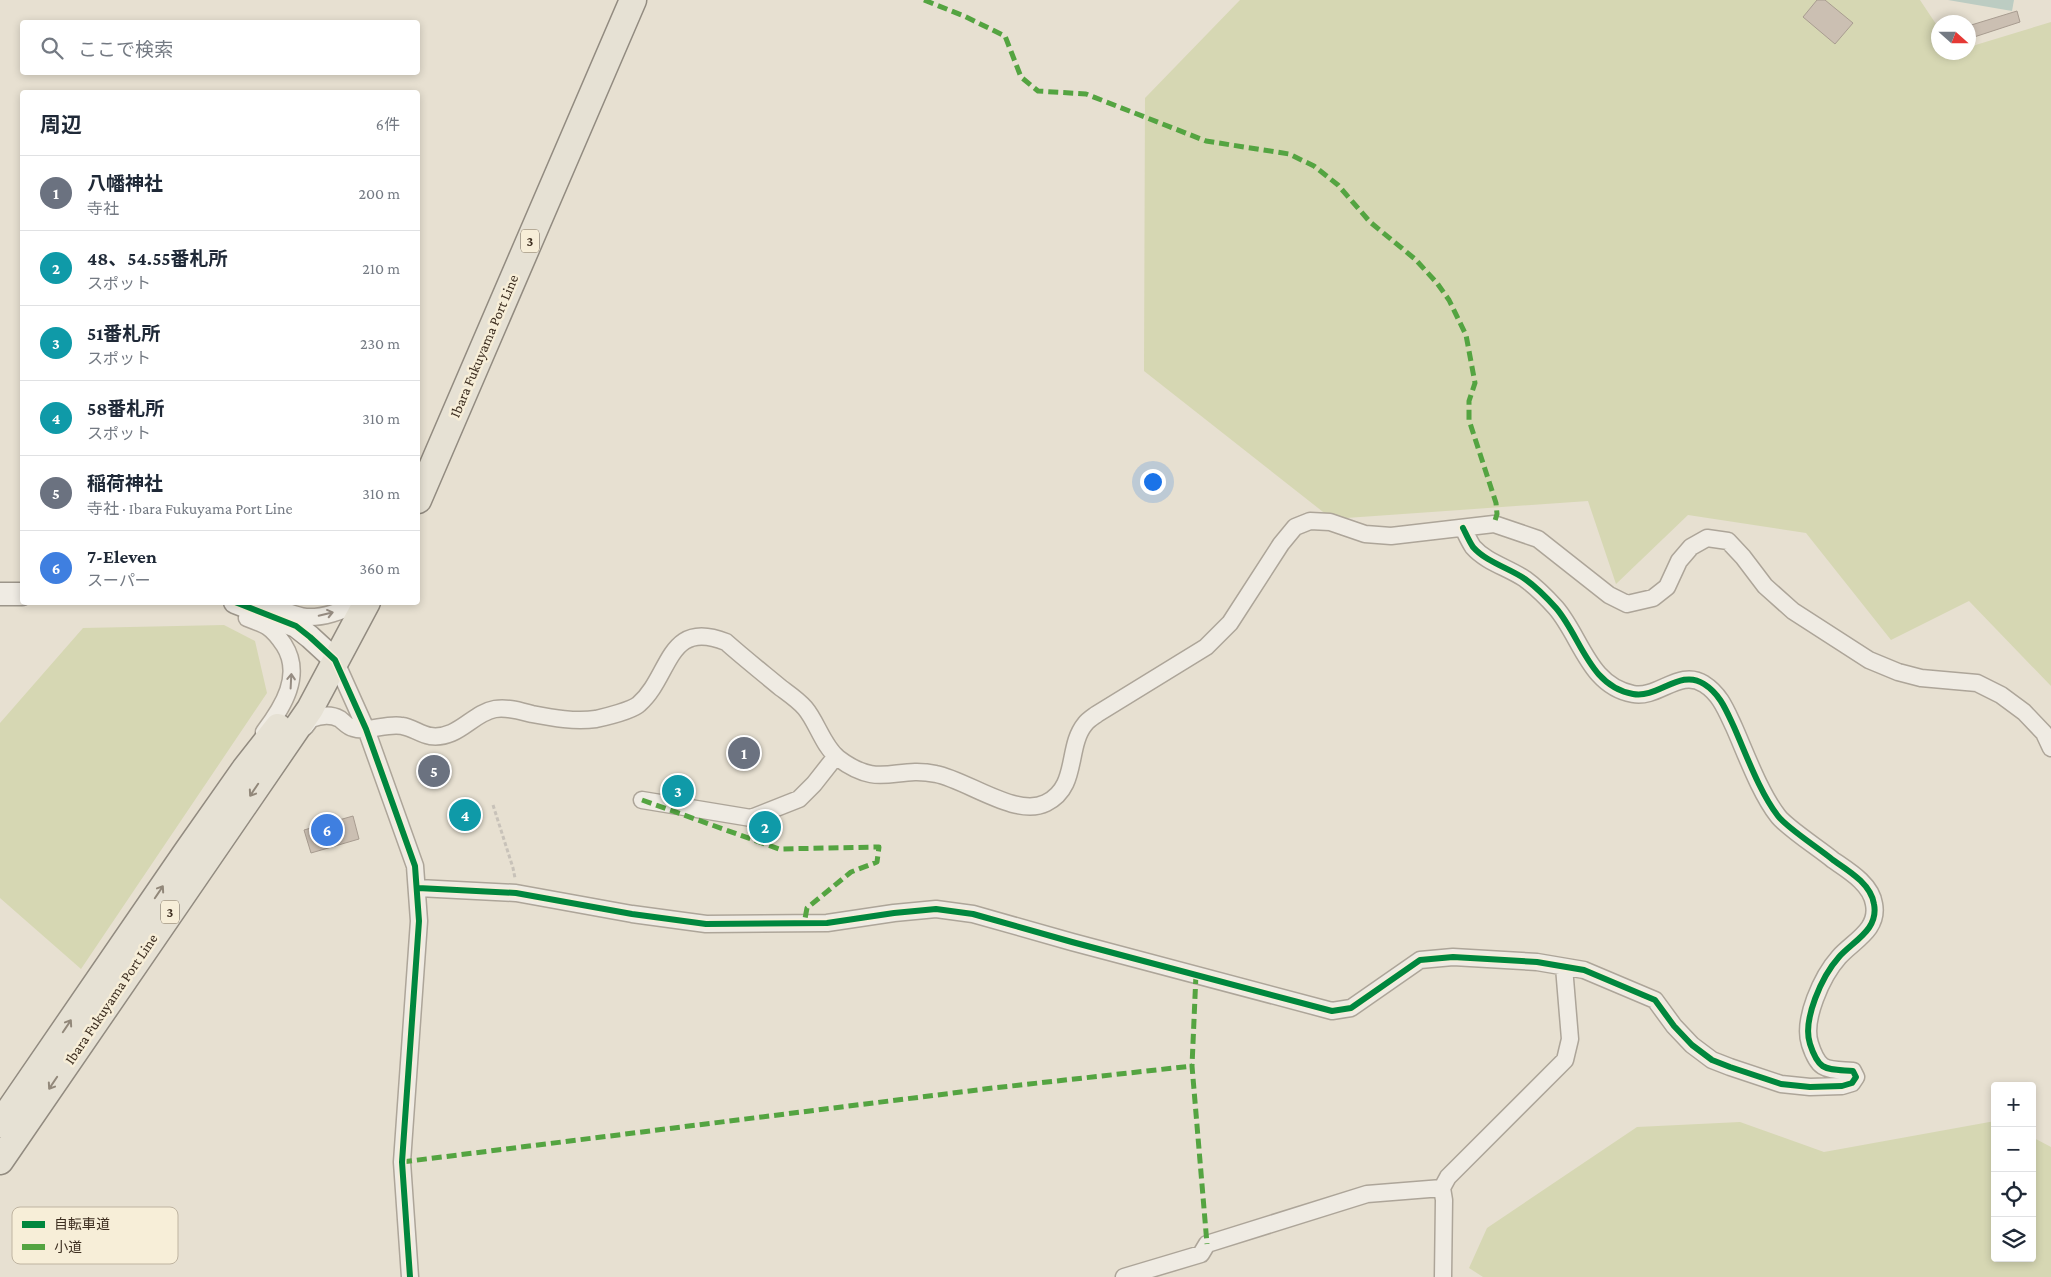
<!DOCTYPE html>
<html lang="ja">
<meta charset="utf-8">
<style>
body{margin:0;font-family:"Crimson Pro","Noto Sans JP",serif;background:#f2f2f3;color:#1f2937}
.controls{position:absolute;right:15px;bottom:15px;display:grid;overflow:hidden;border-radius:5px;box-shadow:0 2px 8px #0003}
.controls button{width:45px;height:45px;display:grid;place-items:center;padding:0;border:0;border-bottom:1px solid #e0e1e3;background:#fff;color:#1f2937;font:25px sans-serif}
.compass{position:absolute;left:1931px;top:15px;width:45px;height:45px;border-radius:50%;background:#fff;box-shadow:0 2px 8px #0003;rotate:111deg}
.you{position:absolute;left:1152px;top:481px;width:18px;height:18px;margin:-12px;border:4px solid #fff;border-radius:50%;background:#1a73e8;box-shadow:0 0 0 8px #1a73e833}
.badge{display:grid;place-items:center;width:32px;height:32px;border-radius:50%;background:#786c5e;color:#fff;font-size:16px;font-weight:700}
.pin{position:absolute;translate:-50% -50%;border:2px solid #fff;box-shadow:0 1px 5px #0006}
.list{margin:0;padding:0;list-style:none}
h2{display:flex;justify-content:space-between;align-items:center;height:65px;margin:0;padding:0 20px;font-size:21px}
h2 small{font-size:16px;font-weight:400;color:#747a83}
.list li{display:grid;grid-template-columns:32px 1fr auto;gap:15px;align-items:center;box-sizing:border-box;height:75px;padding:0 20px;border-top:1px solid #e0e1e3}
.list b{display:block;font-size:19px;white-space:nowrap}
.list p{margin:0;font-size:16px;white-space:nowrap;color:#747a83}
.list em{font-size:16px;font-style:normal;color:#747a83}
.icon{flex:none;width:28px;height:28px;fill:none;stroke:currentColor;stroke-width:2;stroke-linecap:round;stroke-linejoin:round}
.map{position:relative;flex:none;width:2051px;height:1277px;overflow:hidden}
.search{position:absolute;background:#fff;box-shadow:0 2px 8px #0003;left:20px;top:20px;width:400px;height:55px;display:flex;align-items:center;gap:12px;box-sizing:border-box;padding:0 18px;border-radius:5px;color:#747a83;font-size:19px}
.panel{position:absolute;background:#fff;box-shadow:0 2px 8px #0003;left:20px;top:90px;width:400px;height:515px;border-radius:5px}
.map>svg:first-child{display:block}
</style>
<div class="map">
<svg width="2051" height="1277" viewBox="0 0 2051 1277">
<rect width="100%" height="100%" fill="#e7e0d1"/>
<path fill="#d6d7b3" d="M 1240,0 L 1920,0 L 1938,27 L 1938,52 L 1968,52 L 1969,47 L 2051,22 L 2051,686 L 1969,601 L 1891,640 L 1806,533 L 1688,515 L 1616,584 L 1588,501 L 1332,519 L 1144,371 L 1145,98 Z
M 224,625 L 255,641 L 267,693 L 81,969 L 0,898 L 0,723 L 83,628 Z
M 1995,1121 L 1995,1258 L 2032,1258 L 2032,1137 L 2051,1147 L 2051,1277 L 1483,1277 L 1469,1268 L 1487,1228 L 1637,1127 L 1740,1122 L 1824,1152 Z"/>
<path fill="#bcccc2" d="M 1948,0 L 2014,0 L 2012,11 Z"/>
<path fill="#cbbfb2" stroke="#a89c90" d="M 1817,0 L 1825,0 L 1853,23 L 1835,44 L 1803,17 Z
M 2017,11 L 2020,22 L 1968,39 L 1968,26 Z
M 353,816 L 359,839 L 311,853 L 304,830 Z"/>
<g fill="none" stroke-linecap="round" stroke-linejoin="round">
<g stroke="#ada599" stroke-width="19">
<path id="street" d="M 279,609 C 288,612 297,616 306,617 C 321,618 344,612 355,602
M 247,618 C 254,621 262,623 268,627 C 274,631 280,639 284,645 C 303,675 283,707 264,732
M 335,660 L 366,729 L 415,866 L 419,921 L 402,1162 L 410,1277
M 305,727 L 311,719 C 321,715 331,714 340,719 C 344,722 348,727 353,728 C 367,733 386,723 402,726 C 411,727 420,734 430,736 C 458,740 472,713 495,709 C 508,707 520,711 532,714 C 553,718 575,722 596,719 C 605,717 633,710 639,704 C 671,676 667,618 726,642 C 744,658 763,673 781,688 C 789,694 798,700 805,708 C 817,722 823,746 838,758 C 880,790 895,765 936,774 C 967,780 1016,818 1046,803 C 1079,787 1066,747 1085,724 C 1088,720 1093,717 1097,714 L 1206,647 L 1230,623 L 1281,544 L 1295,527 L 1310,521 L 1330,522 L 1365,534 L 1391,536 L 1494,524 L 1538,539 L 1609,595 L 1627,604 L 1653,598 L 1667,587 L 1679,561 L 1691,547 L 1707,538 L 1728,541 L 1743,557 L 1765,586 L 1793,611 L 1869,660 L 1898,672 L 1921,678 L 1977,683 L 2001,695 L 2024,712 L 2044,733 L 2051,748
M 642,800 L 751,818 L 799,799 L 814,784 L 836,756
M 418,888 L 516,893 L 632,914 L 706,924 L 827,923 L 894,913 L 936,909 L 973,914 L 1072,942 L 1332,1011 L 1351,1008 L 1420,960 L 1453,957 L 1537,962 L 1584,970 L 1655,1000 L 1674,1026 L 1692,1045 L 1712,1060 L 1730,1067 L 1781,1084 L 1810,1087 L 1842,1086 L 1852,1083 L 1856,1077 L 1853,1071 C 1826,1069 1819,1072 1810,1044 C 1802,1020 1822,976 1839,957 C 1853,941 1879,930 1874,904 C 1871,884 1849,871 1833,860 C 1820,849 1787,828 1778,816 C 1760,793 1746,754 1734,727 C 1726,710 1720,694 1704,684 C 1680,668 1658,699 1633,694 C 1589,686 1581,637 1556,608 C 1547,598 1536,587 1525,579 C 1509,568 1486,562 1473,547 C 1469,541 1466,534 1463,528
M 1442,1188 L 1448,1177 L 1565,1060 L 1570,1039 L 1564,967
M 1124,1277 L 1201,1254 L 1207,1244 L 1367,1194 L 1442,1188 L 1444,1200 L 1443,1277"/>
</g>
<g stroke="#9c958a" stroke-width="25">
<path id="secondary" d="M 0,594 L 22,594
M 235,602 L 296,626 L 310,637 L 335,660"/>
</g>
<g stroke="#928b80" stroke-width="29">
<path id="primary" d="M 418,500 L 633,0
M 0,1124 L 186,853 L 245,769 L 278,727
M 0,1161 L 310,709 L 367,602"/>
</g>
<path stroke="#c8c2b9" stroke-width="3" stroke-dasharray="4 2.5" stroke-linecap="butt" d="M 493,805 L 513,868 L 515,878"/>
<use href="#street" stroke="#efebe3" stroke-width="16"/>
<use href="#secondary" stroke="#efebe3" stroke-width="22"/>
<use href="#primary" stroke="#e6e1d4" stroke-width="26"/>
<path stroke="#54a441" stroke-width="5" stroke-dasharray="10 5" stroke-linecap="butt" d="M 924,0 L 964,16 L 1005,36 L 1021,77 L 1038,91 L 1086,94 L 1206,141 L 1289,154 L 1314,166 L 1338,185 L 1370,222 L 1415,259 L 1437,283 L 1449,300 L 1466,335 L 1475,383 L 1469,401 L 1469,420 L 1496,503 L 1497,514 L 1494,524
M 642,800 L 779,849 L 879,847 L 877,862 L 851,872 L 807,908 L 804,924
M 1196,974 L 1192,1066 L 1207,1244
M 402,1162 L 993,1088 L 1192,1066"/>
<g stroke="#f7eed8" stroke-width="9">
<path id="cycleway" d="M 235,602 L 296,626 L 310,637 L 335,660 L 366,729 L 415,866 L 419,921 L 402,1162 L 410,1277
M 418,888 L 516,893 L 632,914 L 706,924 L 827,923 L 894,913 L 936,909 L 973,914 L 1072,942 L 1332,1011 L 1351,1008 L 1420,960 L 1453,957 L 1537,962 L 1584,970 L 1655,1000 L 1674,1026 L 1692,1045 L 1712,1060 L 1730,1067 L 1781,1084 L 1810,1087 L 1842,1086 L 1852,1083 L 1856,1077 L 1853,1071 C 1826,1069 1819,1072 1810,1044 C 1802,1020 1822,976 1839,957 C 1853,941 1879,930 1874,904 C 1871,884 1849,871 1833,860 C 1820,849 1787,828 1778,816 C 1760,793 1746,754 1734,727 C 1726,710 1720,694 1704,684 C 1680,668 1658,699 1633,694 C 1589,686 1581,637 1556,608 C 1547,598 1536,587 1525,579 C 1509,568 1486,562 1473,547 C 1469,541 1466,534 1463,528"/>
</g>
<use href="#cycleway" stroke="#00873e" stroke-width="6"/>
</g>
<defs><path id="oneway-shaft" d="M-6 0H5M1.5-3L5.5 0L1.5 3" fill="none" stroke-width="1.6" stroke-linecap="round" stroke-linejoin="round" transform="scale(1.25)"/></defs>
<g stroke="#968c82">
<use href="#oneway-shaft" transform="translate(326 614) rotate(-13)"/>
<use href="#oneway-shaft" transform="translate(291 681) rotate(-87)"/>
</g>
<g stroke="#92887a">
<use href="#oneway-shaft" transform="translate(254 790) rotate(124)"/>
<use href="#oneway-shaft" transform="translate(159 892) rotate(-56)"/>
<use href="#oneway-shaft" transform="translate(67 1026) rotate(-56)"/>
<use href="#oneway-shaft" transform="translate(53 1083) rotate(124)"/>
</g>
<g text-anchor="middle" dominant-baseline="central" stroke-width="5" stroke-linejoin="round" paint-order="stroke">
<g fill="#f7eed8" stroke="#756857" stroke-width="1">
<rect x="521" y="229.5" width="18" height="23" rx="4"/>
<rect x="161" y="900.5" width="18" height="23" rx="4"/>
</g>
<g font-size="14" font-weight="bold" fill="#3d2e20">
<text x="530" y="241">3</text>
<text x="170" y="912">3</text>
</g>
<g font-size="15" fill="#3d2e20" stroke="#f7eed8">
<text transform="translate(484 346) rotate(-67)">Ibara Fukuyama Port Line</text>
<text transform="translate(111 999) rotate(-56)">Ibara Fukuyama Port Line</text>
</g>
</g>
<rect x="12" y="1207" width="166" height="57" rx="8" fill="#f7eed8" stroke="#bfb4a1" stroke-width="1"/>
<rect x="22" y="1221" width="23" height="7" fill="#00873e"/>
<rect x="22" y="1244" width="23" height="6" fill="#54a441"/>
<g font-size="14" fill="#3d2e20">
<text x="54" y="1229">自転車道</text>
<text x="54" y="1252">小道</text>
</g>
</svg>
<div class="controls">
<button>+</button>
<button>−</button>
<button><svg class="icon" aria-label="locate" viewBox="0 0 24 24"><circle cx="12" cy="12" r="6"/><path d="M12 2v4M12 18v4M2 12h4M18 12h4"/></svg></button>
<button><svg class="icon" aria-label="layers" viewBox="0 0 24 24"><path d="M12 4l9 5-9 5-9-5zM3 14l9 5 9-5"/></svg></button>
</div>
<svg class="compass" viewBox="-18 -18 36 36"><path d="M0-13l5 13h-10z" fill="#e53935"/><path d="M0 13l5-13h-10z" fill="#747a83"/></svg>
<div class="you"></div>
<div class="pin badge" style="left:744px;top:753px;background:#6b7280">1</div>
<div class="pin badge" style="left:765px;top:827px;background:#0f9aa8">2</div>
<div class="pin badge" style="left:678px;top:791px;background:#0f9aa8">3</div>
<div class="pin badge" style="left:465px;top:815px;background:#0f9aa8">4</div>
<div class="pin badge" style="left:434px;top:771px;background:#6b7280">5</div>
<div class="pin badge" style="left:327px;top:830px;background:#3f7fe0">6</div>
<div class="search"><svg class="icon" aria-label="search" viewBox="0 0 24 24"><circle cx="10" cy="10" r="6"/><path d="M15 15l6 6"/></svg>ここで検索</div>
<section class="panel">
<h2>周辺<small>6件</small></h2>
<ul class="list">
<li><span class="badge" style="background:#6b7280">1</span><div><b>八幡神社</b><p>寺社</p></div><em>200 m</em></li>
<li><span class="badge" style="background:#0f9aa8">2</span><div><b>48、54.55番札所</b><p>スポット</p></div><em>210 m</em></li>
<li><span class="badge" style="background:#0f9aa8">3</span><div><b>51番札所</b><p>スポット</p></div><em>230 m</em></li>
<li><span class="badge" style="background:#0f9aa8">4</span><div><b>58番札所</b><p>スポット</p></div><em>310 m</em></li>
<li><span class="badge" style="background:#6b7280">5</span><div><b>稲荷神社</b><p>寺社 · Ibara Fukuyama Port Line</p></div><em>310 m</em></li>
<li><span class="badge" style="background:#3f7fe0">6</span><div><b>7-Eleven</b><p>スーパー</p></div><em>360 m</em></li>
</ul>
</section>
</div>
